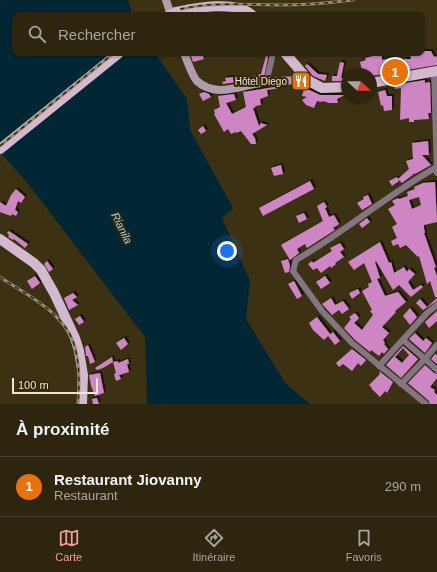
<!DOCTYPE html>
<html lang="fr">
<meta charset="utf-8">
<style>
body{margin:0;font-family:Helvetica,sans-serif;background:#362d17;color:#f1f3f6}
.compass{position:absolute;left:341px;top:68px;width:36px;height:36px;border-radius:50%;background:#2e250e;box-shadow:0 1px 3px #0004;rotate:111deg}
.scale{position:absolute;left:12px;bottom:10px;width:86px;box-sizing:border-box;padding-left:4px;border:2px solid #efe7d6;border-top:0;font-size:11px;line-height:14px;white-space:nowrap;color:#efe7d6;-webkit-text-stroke:3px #332608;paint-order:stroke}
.you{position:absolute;left:227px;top:251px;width:14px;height:14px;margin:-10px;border:3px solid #fff;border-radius:50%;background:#1a73e8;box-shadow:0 0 0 6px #1a73e833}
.badge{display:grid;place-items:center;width:26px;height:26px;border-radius:50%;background:#f59b9d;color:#fff;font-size:13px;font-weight:700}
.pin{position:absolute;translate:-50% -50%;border:2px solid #fff;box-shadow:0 1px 4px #0006}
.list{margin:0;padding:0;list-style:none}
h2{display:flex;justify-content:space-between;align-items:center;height:52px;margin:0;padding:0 16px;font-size:17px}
h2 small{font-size:13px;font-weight:400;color:#a7a59e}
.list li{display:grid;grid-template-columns:26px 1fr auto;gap:12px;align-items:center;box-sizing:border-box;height:60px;padding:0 16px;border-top:1px solid #49422e}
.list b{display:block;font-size:15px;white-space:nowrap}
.list p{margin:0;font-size:13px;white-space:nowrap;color:#a7a59e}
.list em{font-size:13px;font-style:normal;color:#a7a59e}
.icon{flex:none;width:22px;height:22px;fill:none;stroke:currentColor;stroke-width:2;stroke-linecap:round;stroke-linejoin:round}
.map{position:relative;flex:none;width:437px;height:404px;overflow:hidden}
.search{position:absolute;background:#2e250e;box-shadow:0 1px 3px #0004;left:12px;right:12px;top:12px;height:44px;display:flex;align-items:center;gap:10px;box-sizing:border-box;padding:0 14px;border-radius:8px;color:#a7a59e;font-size:15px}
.sheet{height:112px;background:#2e250e}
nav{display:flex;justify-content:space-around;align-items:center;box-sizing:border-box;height:56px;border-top:1px solid #49422e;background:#2e250e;font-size:11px;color:#a7a59e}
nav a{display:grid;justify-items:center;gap:2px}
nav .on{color:#f59b9d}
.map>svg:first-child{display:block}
</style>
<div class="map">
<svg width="437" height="404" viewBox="0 0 437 404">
<defs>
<filter id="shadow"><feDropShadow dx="2" dy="-2" stdDeviation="0" flood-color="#0009"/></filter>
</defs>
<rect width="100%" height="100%" fill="#3d3113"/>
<path fill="#012634" d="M 0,0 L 128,0 L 133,15 L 15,15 L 15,53 L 155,53 L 187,99 L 190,130 L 233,208 L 222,218 L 250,281 L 246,319 L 285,383 L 310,404 L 147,404 L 145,337 L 29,185 L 0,152 Z"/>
<path fill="#ce85c3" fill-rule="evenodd" filter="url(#shadow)" d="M 422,51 L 431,51 L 434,57 L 436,56 L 437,58 L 437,65 L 371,76 L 371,74 L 363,74 L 360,62 L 366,60 L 365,58 L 382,54 L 382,60 L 391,58 L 393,67 L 404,65 L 404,59 L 411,59 L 410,54 L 422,53 Z
M 190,53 L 202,53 L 204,59 L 193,62 Z
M 266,56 L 268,57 L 264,77 L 253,79 L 255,78 L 254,76 L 261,74 Z
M 340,62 L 344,63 L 341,78 L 344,78 L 344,81 L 332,81 L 332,76 L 337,76 Z
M 307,64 L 318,74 L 327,75 L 325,81 L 313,76 L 305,66 Z
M 233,77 L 233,80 L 237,79 L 237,82 L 223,84 L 222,82 L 226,81 L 225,78 Z
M 425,80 L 425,83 L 430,82 L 431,113 L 428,113 L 429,119 L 414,120 L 414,122 L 409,122 L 409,118 L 400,120 L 401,88 L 395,89 L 394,85 Z
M 281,86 L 281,88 L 267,90 L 268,96 L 260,99 L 261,105 L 255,106 L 256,107 L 253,108 L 259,126 L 261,123 L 267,125 L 252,134 L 255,138 L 256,144 L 251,144 L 241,131 L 236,133 L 236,132 L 231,134 L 228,129 L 224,132 L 214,114 L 215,113 L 214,110 L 220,107 L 218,96 L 234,94 L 236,100 L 226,103 L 232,114 L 246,107 L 243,92 Z
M 304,89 L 307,89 L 320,95 L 345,95 L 337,99 L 338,103 L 329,103 L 323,101 L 322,102 L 317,101 L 314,108 L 306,105 L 302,100 L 307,97 L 302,96 Z
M 385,90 L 387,96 L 392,96 L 392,110 L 384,111 L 383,105 L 381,106 L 378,92 Z
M 204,92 L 209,94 L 211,97 L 203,101 L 199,94 Z
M 203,126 L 206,131 L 201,134 L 198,130 Z
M 428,141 L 429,155 L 422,155 L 431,165 L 415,174 L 415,173 L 402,183 L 398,179 L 399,181 L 392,186 L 389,181 L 397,177 L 398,179 L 409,169 L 406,161 L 413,159 L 412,143 Z
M 281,165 L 283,174 L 274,176 L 271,168 Z
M 310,181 L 314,189 L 263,216 L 259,208 Z
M 435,182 L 437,222 L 424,225 L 424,228 L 425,233 L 424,233 L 436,267 L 434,268 L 437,276 L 437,297 L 435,297 L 430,281 L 427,284 L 419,256 L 418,257 L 406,245 L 400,248 L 398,244 L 393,246 L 391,241 L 397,238 L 392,227 L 397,224 L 388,209 L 395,205 L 392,201 L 398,198 L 399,199 L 408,196 L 407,192 L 415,189 L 414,187 L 423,183 ZM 419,197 L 421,205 L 412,209 L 409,200 Z
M 16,189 L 25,197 L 21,203 L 18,201 L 15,210 L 18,212 L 16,216 L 12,214 L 11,216 L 0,212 L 0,202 L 6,206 L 11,195 Z
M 368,195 L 372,204 L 362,210 L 357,203 L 364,199 L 363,197 Z
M 324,202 L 327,207 L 325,208 L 329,217 L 334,215 L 339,224 L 333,228 L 335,230 L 307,248 L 305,244 L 297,249 L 299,253 L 290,260 L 281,245 L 323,221 L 317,206 Z
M 304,213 L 307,219 L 299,223 L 296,216 Z
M 367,218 L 370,222 L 362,228 L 359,224 Z
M 9,231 L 28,244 L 25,248 L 14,239 L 13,240 L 8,237 L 9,235 L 7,233 Z
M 380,242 L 389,263 L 391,262 L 394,273 L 404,267 L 407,272 L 409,269 L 415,274 L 408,282 L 413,290 L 421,285 L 423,287 L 411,297 L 399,285 L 393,290 L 376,261 L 375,262 L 380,278 L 377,279 L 385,296 L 398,292 L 406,302 L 395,311 L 396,312 L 382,327 L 389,333 L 383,340 L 385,343 L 384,344 L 388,349 L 384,354 L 382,352 L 379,356 L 371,350 L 370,352 L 355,340 L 344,328 L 351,319 L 349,317 L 355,313 L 359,318 L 354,323 L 362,330 L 373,315 L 370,311 L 372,310 L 362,291 L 369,287 L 368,284 L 372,282 L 370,277 L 364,263 L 354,270 L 348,262 Z
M 340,243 L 344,249 L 340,252 L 344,257 L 335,263 L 336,264 L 331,268 L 330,266 L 321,273 L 317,268 L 313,270 L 308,264 L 312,261 L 313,263 L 332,251 L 330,248 Z
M 288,259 L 290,266 L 289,272 L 285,273 L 281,261 Z
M 47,261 L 53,269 L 49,272 L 44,264 Z
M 35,276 L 40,283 L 32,289 L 27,281 Z
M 325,276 L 330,283 L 321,289 L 316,282 Z
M 294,281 L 302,296 L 297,299 L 288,284 Z
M 358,289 L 360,293 L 352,299 L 349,293 Z
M 73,293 L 77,297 L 72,300 L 78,305 L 69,310 L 64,298 Z
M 331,298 L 335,305 L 343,301 L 349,309 L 342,314 L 339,310 L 332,315 L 322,304 Z
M 437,298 L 437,301 L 423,310 L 416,303 L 420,299 L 427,307 Z
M 410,308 L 417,317 L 410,325 L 403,316 Z
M 437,311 L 437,321 L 429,328 L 425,322 Z
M 80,316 L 84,322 L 79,325 L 75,319 Z
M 317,317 L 330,334 L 329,335 L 333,332 L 340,341 L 335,345 L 328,336 L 324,340 L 313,330 L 309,323 Z
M 415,333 L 423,341 L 426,338 L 432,343 L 425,353 L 409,339 Z
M 124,338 L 128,344 L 121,350 L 116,343 Z
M 88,345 L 95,362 L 90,364 L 88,356 L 86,356 L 85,347 Z
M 403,346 L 418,359 L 401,378 L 386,365 ZM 403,348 L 409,355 L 402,363 L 395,357 Z
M 352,349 L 366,360 L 361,366 L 358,363 L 352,371 L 343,364 L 339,367 L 336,363 Z
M 435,354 L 437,355 L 437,364 L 431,359 Z
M 112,357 L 113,362 L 103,368 L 97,370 L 95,368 Z
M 128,359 L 129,364 L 127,364 L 129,372 L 119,375 L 121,379 L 116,381 L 114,374 L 116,373 L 113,362 L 118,361 L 118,363 Z
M 425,365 L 434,373 L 437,374 L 437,378 L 430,387 L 435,390 L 434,392 L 437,395 L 437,404 L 430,404 L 429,401 L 408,383 Z
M 379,371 L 393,382 L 387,393 L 385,391 L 380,397 L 371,388 L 372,388 L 369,385 L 380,374 Z
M 100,373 L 104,393 L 95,396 L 91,386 L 89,375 Z
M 97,398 L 99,404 L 93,404 L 92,399 Z"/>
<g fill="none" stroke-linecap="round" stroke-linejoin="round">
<path stroke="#837681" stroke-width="6" d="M 434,72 L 437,173
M 269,82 L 268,75 L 273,53
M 437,345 L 425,359 L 437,370
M 379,366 L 427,313 L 437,305
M 401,384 L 425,359 L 403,340
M 426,404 L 352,343 L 322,311 L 293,271 L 296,260 C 345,232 388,194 437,167"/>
<path stroke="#b09cad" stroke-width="8" d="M 166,0 L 171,15
M 184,53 C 187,60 192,76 197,81 C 215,98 239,86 260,83 C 276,81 292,79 309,81"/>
<path stroke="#d3b9cf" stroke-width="10" d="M 176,12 C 196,8 235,0 252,15
M 285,53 L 309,81 L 322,88 L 347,87
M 371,83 L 437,71
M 0,149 L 119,53
M 0,239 L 34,263 L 41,270 L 54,293 L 75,338 L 79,351 L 83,375 L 82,404"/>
<g stroke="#948a73" stroke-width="3">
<path id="rail" d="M 163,15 C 197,0 243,5 280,5 C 305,5 329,3 353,0
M 0,146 L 114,53
M 0,277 C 29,297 69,314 76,352 C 80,369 79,387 78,404"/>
</g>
<use href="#rail" stroke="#332608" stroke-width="1.5" stroke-dasharray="4.5" stroke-linecap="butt"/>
<path stroke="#d3b9cf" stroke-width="10" d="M 169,15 L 176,12"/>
</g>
<defs>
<g id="restaurant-square" transform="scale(1)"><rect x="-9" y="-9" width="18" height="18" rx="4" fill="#e8710a" stroke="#332608"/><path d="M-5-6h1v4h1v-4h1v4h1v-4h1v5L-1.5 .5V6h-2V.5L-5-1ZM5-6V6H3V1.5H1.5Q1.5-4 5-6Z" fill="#fff"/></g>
</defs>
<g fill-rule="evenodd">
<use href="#restaurant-square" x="301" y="81"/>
</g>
<g text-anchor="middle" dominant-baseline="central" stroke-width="4" stroke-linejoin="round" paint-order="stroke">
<g font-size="10" fill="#efe7d6" stroke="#332608" text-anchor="end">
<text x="287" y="81">Hôtel Diego</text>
</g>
<g font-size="11" font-style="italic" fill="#8bd9fb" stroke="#332608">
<text transform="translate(122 228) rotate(64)">Rianila</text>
</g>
</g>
</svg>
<svg class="compass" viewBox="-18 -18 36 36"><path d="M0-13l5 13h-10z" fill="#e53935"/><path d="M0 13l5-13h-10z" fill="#a7a59e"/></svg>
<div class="scale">100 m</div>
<div class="you"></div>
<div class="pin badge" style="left:395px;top:72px;background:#e8710a">1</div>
<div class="search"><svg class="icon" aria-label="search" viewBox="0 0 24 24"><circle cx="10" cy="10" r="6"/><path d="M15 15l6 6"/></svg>Rechercher</div>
</div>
<section class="sheet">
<h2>À proximité<small></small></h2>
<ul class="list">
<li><span class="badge" style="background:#e8710a">1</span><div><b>Restaurant Jiovanny</b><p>Restaurant</p></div><em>290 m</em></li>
</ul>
</section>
<nav>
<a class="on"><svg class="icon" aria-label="map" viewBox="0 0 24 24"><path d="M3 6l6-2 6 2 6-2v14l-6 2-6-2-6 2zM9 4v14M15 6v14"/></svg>Carte</a>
<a><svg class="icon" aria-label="directions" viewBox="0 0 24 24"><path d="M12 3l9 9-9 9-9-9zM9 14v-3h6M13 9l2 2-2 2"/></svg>Itinéraire</a>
<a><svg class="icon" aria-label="saved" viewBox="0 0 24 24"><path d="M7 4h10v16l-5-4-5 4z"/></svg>Favoris</a>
</nav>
